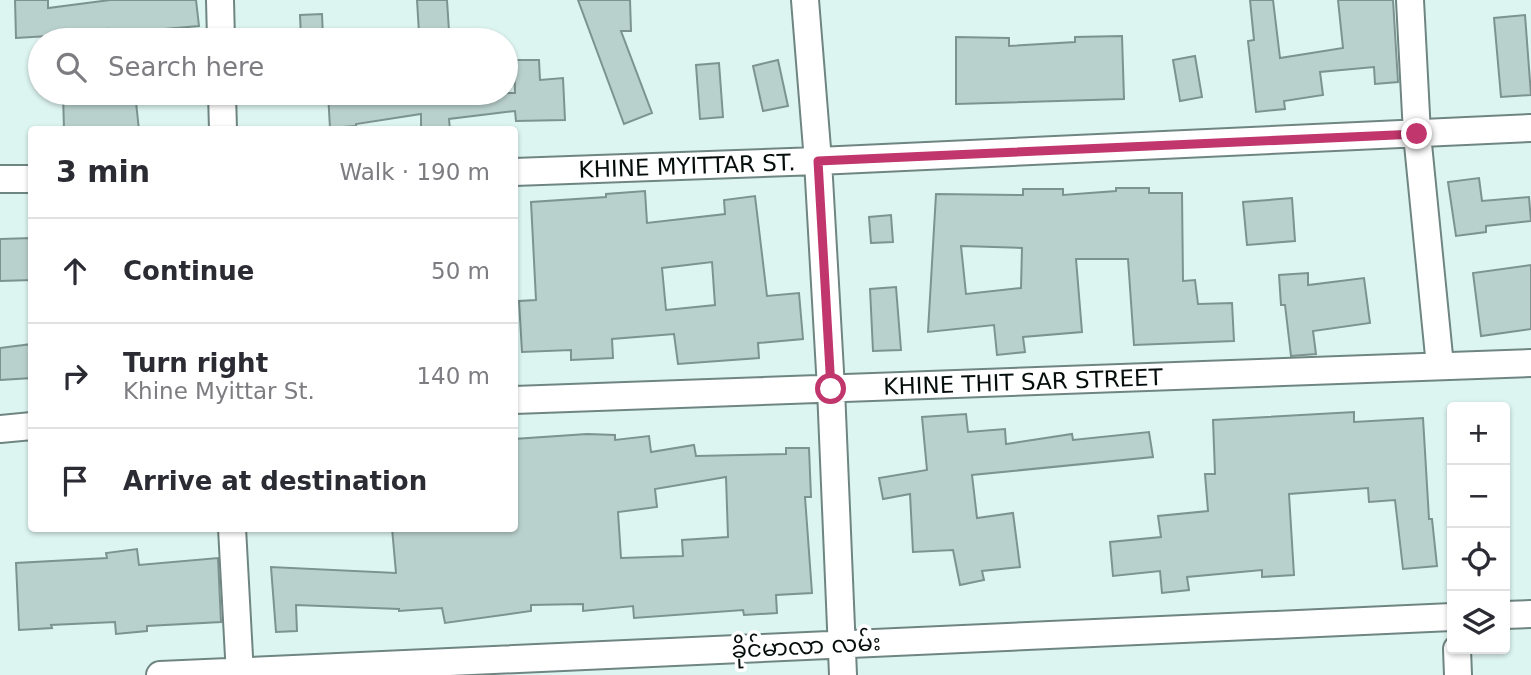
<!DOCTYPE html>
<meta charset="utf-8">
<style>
body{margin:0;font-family:"DejaVu Sans","Noto Sans Myanmar",sans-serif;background:#f7f7f7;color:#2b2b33}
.controls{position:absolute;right:21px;bottom:21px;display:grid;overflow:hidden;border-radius:7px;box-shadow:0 2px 5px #0004}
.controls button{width:63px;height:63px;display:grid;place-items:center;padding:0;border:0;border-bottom:2px solid #e1e1e2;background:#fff;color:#2b2b33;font:35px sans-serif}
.stop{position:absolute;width:21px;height:21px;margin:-16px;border:5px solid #c1366c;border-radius:50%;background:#fff}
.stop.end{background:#c1366c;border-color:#fff;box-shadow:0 2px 7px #0008}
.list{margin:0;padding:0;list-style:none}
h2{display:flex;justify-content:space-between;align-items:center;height:91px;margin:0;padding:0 28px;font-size:30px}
h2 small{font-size:23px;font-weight:400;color:#7c7c81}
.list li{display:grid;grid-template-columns:46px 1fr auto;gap:21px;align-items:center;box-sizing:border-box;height:105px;padding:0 28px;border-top:2px solid #e1e1e2}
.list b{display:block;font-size:26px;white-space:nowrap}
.list p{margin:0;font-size:23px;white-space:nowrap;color:#7c7c81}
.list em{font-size:23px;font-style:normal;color:#7c7c81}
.icon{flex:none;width:38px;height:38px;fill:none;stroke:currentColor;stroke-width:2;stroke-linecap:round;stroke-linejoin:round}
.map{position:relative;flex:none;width:1531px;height:675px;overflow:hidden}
.search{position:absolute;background:#fff;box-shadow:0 2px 5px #0004;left:28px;top:28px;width:490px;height:77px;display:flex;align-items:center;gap:18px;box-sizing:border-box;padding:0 24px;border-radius:38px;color:#7c7c81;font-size:26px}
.panel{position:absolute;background:#fff;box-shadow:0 2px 5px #0004;left:28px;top:126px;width:490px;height:406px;border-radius:7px}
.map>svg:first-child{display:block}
</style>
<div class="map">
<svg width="1531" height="675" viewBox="0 0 1531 675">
<rect width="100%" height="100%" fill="#ddf5f1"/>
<path fill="#b9d1cd" stroke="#7c938f" stroke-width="2" fill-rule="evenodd" d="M 15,0 L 48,0 L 48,8 L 110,0 L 196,0 L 199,26 L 107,34 L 107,29 L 49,36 L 16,38 Z
M 417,0 L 447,0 L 449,31 L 419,33 Z
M 578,0 L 630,0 L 631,31 L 621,31 L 652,113 L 624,124 Z
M 1250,0 L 1273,0 L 1280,58 L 1343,48 L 1338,0 L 1393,0 L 1398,82 L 1375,84 L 1374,67 L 1320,72 L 1323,95 L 1284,101 L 1285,109 L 1256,112 L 1248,41 L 1254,40 Z
M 322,14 L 323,38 L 301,39 L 300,15 Z
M 1525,15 L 1531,95 L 1501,97 L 1494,18 Z
M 1122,36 L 1124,99 L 956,104 L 956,37 L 1009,38 L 1009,46 L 1075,42 L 1075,37 Z
M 1195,56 L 1202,97 L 1180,101 L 1173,60 Z
M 514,60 L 539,60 L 540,80 L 563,78 L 565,120 L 516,121 L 515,111 L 449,119 L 450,130 L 421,130 L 421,114 L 356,124 L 356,126 L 330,128 L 328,93 L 515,93 Z
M 778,60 L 788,106 L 763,111 L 753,66 Z
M 719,63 L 723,117 L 700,119 L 696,65 Z
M 63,93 L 135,93 L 139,130 L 64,130 Z
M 1479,178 L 1482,201 L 1529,197 L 1531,221 L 1486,226 L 1486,232 L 1456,236 L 1448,182 Z
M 1116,188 L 1149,188 L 1149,193 L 1182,193 L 1183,281 L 1195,280 L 1198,304 L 1232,303 L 1234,341 L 1134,345 L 1128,259 L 1076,259 L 1082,332 L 1023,337 L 1025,352 L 997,355 L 994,325 L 928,332 L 936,194 L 1023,195 L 1023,189 L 1063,189 L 1063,195 L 1116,191 ZM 961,246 L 1022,248 L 1021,288 L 966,294 Z
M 645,191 L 647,223 L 725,214 L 724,200 L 755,196 L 767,296 L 799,293 L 803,339 L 758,343 L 759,358 L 678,364 L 674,334 L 612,339 L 613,358 L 571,360 L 571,350 L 522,352 L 519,301 L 536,300 L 531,202 L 606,197 L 606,194 ZM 712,262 L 715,305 L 666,310 L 662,268 Z
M 1292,198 L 1295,241 L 1247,245 L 1243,202 Z
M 891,215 L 893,242 L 871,243 L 869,217 Z
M 32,238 L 32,280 L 0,281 L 0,239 Z
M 1531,265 L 1531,329 L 1481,336 L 1473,273 Z
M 1308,273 L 1308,285 L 1364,278 L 1370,323 L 1313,331 L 1316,354 L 1291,356 L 1285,305 L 1281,305 L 1279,275 Z
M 896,287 L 901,350 L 873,351 L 870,289 Z
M 32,344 L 32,378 L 0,380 L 0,348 Z
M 1354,412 L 1354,422 L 1423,418 L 1429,519 L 1432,519 L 1437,566 L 1403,569 L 1395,500 L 1369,502 L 1368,488 L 1289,494 L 1294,575 L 1262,577 L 1262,570 L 1187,577 L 1189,590 L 1162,593 L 1160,571 L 1113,576 L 1110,542 L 1161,537 L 1158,516 L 1208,511 L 1205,474 L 1215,474 L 1213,420 Z
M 966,414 L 968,432 L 1005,429 L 1006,444 L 1072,434 L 1073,440 L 1149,432 L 1153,457 L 972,475 L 977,518 L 1013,513 L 1020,567 L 982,571 L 984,580 L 960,585 L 953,550 L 913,552 L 910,494 L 883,499 L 879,478 L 927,470 L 922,417 Z
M 587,434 L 615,435 L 615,440 L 649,436 L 651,452 L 694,445 L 696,456 L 786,454 L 786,448 L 809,448 L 811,497 L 805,497 L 812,593 L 776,595 L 777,613 L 744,615 L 743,610 L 634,618 L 633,606 L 583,611 L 583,604 L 531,605 L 531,611 L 445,623 L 442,608 L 399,611 L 399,609 L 296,605 L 297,631 L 276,632 L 271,567 L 396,573 L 392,528 L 514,528 L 514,439 ZM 726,477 L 728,537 L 682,540 L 683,556 L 621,558 L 618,512 L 657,507 L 655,489 Z
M 137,549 L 139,565 L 218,558 L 221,622 L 147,626 L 147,631 L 116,634 L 115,622 L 51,625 L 52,628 L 19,630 L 16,563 L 107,558 L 106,553 Z"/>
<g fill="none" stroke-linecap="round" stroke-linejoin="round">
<g stroke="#6f8581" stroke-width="30">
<path id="minor" d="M 220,0 L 221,40
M 805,0 L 818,161 L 831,389 L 843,675
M 1410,0 L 1417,134 L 1440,366
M 222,93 L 223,130
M 514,172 L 818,161 L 1531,128
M 0,179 L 32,179
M 514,400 L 1531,363
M 0,429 L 32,426
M 232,528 L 240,675
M 1505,615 L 1531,614
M 1457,649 L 1458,675
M 160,675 L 1452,617"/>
</g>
<use href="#minor" stroke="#fff" stroke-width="26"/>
</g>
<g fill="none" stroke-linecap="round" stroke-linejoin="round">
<path stroke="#c1366c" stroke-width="9" d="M 831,389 L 818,161 L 1417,134"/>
</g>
<g text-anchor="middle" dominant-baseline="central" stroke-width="7" stroke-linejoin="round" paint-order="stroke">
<g font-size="23" fill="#060e0d" stroke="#fff">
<text transform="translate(687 166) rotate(-2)">KHINE MYITTAR ST.</text>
<text transform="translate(1023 382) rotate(-2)">KHINE THIT SAR STREET</text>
<text transform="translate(806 646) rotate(-3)">ခိုင်မာလာ လမ်း</text>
</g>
</g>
</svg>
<div class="controls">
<button>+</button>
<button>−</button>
<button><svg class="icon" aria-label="locate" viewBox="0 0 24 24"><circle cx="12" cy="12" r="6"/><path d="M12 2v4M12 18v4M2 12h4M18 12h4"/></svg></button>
<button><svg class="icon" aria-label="layers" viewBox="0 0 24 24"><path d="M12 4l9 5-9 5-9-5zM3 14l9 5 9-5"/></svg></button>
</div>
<div class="stop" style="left:831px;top:389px"></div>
<div class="stop end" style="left:1417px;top:134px"></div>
<div class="search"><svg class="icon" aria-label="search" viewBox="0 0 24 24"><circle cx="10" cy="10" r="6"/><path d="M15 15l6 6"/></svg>Search here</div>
<section class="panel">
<h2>3 min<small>Walk · 190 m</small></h2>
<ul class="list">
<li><svg class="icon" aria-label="ahead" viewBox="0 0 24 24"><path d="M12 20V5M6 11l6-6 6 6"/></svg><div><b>Continue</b></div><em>50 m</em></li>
<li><svg class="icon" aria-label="right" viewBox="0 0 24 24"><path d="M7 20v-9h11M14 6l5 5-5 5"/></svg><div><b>Turn right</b><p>Khine Myittar St.</p></div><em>140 m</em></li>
<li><svg class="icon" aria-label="arrive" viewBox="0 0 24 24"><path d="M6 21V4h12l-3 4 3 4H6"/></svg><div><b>Arrive at destination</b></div></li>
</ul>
</section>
</div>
